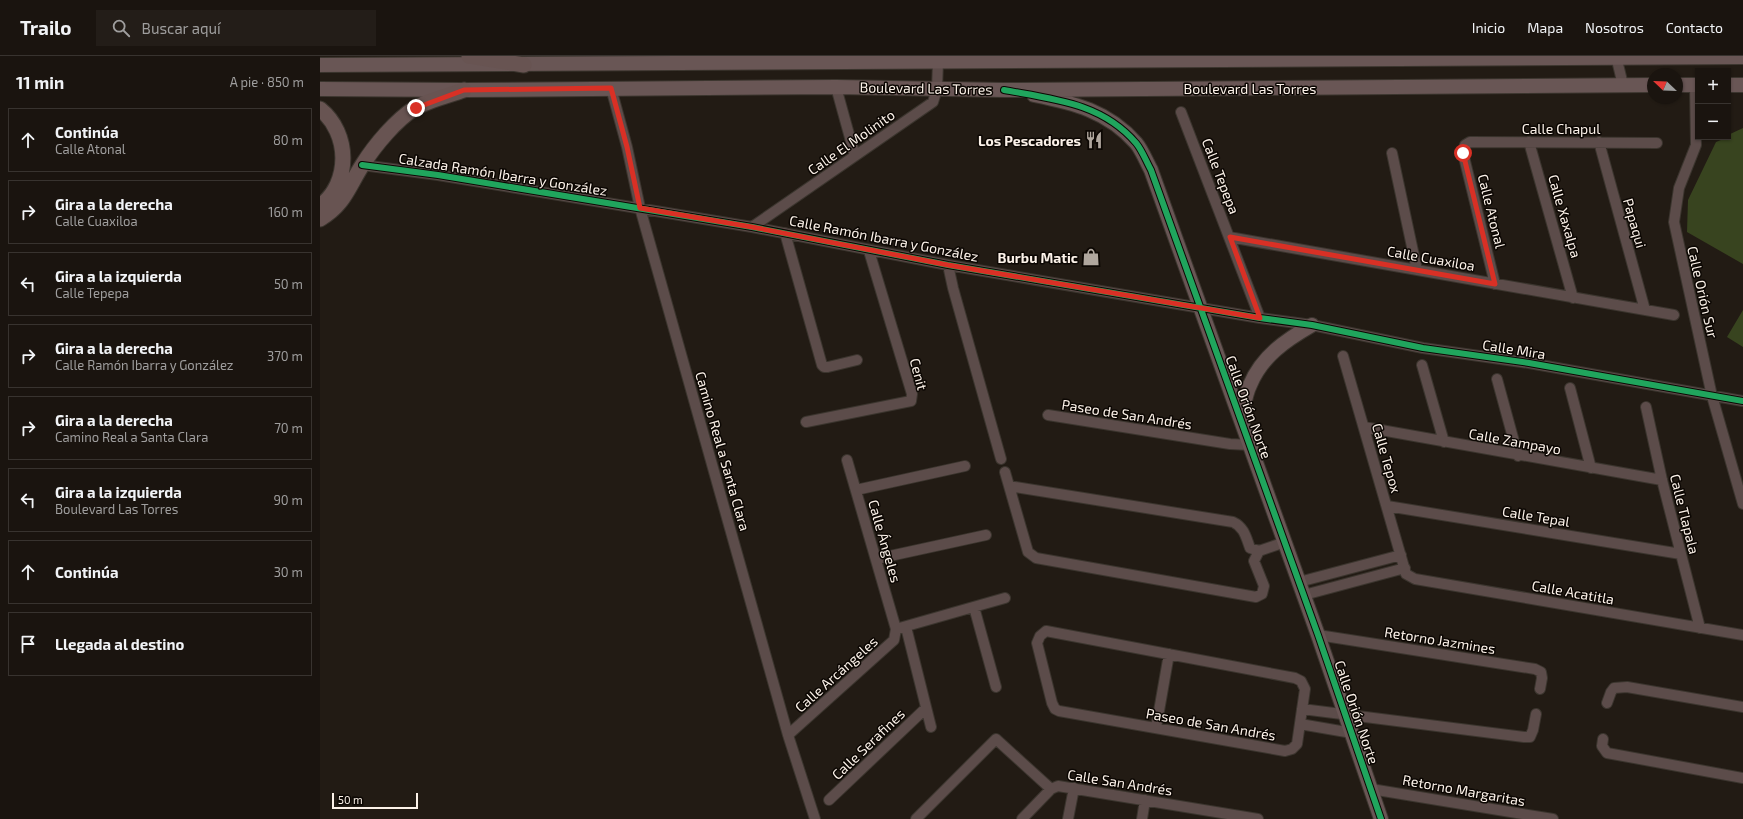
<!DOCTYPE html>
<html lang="es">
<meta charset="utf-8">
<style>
body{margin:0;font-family:"Exo 2",sans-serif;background:#231d18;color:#f1f3f6}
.controls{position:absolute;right:12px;top:12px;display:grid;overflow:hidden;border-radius:0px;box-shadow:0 1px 3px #0004}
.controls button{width:36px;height:36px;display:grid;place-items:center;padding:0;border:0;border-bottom:1px solid #38332f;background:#1a140f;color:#f1f3f6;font:20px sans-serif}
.compass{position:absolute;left:1327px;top:12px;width:36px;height:36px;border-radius:50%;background:#1a140f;box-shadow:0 1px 3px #0004;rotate:293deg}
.scale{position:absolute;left:12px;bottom:10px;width:86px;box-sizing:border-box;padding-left:4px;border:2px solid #fcf2e9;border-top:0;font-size:11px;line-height:14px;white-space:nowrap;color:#fcf2e9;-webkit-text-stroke:3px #0c0703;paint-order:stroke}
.stop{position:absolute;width:12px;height:12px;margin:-9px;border:3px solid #d93025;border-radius:50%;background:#fff}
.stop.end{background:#d93025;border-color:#fff;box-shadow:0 1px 4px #0008}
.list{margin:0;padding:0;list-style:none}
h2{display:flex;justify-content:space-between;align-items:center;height:52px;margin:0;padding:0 16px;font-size:17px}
h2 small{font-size:13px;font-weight:400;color:#9f9e9e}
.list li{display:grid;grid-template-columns:26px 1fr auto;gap:12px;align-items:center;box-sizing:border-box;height:64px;margin:0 8px 8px;padding:0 8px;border:1px solid #38332f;border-radius:0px}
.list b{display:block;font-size:15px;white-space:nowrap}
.list p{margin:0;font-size:13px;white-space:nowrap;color:#9f9e9e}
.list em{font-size:13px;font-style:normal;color:#9f9e9e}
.icon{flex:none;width:22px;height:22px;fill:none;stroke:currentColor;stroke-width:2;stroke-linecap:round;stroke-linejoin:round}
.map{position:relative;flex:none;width:1423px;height:763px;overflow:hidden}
header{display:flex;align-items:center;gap:24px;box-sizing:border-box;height:56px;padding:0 20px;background:#1a140f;border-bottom:1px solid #38332f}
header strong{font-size:19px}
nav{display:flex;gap:22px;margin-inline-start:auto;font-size:14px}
.search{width:280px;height:36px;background:#231d18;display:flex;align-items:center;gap:10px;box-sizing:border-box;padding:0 14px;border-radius:0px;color:#9f9e9e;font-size:15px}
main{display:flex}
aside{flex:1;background:#1a140f}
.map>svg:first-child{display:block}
</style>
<header>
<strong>Trailo</strong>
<div class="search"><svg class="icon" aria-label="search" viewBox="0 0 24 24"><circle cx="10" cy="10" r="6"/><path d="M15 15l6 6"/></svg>Buscar aquí</div>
<nav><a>Inicio</a><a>Mapa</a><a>Nosotros</a><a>Contacto</a></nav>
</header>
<main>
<aside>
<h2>11 min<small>A pie · 850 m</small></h2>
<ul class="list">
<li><svg class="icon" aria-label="ahead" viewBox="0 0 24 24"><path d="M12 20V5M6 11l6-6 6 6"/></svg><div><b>Continúa</b><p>Calle Atonal</p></div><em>80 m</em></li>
<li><svg class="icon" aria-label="right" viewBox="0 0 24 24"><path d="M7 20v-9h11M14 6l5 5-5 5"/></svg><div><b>Gira a la derecha</b><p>Calle Cuaxiloa</p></div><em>160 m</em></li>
<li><svg class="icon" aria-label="left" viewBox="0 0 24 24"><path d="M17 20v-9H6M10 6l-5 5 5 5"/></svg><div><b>Gira a la izquierda</b><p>Calle Tepepa</p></div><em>50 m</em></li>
<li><svg class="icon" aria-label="right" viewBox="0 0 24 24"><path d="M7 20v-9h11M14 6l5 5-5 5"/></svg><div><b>Gira a la derecha</b><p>Calle Ramón Ibarra y González</p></div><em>370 m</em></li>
<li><svg class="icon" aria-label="right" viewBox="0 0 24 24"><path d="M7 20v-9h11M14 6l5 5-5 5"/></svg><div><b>Gira a la derecha</b><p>Camino Real a Santa Clara</p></div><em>70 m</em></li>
<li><svg class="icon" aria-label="left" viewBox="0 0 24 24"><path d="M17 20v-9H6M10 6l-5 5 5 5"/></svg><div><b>Gira a la izquierda</b><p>Boulevard Las Torres</p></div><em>90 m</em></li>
<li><svg class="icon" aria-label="ahead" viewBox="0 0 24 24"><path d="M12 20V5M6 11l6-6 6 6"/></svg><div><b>Continúa</b></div><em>30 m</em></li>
<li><svg class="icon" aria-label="arrive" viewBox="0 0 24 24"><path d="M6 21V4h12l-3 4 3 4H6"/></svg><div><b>Llegada al destino</b></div></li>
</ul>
</aside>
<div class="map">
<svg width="1423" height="763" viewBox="0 0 1423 763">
<rect width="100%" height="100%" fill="#221b14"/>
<path fill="#38441f" d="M 1423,72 L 1423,208 L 1367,176 L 1368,144 L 1396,86 L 1408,81 L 1408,79 Z
M 1423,254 L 1423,291 L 1407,281 Z"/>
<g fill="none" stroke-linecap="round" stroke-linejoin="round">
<g stroke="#3b352e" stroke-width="12">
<path id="street" d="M 1296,0 L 1303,29
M 1375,29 L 1376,89 L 1359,132 L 1354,166 L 1392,340 L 1423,448
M 516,31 L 535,100
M 291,32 L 307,91 L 320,152 L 468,679 L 495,763
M 861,56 L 940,262
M 1209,86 L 1253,242
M 1279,86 L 1325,254
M 1072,97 L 1097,214
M 42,109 L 118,119 L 432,171 L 628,209 L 940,262 L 992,269 L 1103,292 L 1209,307 L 1423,345
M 432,171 L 613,46 L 617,33 L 618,6
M 465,177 L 502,309 L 504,311 L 508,311 L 537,304
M 909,181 L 1354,259
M 628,209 L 633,232 L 681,403
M 1175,228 L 1143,97 L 1145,89 L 1150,86 L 1337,87
M 1023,300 L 1086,518 L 1095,523 L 1423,579
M 1102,309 L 1124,386
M 1177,323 L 1198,400
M 1250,332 L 1271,412
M 1326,351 L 1342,424 L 1380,572
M 728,359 L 910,388 L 930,389
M 486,366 L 591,345 L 592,338 L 549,195
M 1044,371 L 1342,424
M 685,416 L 708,496 L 716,502 L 936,541 L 942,538 L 944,530 L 934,505 L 939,495
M 689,430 L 913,466 C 924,471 926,481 930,492 L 939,495 L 965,486
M 536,434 L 645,410
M 1067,450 L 1361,498
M 556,503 L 666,479
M 979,526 L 1081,499
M 984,539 L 1085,512
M 654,551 L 676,631
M 586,571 L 611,671
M 576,573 L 685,542
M 726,575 L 975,622 L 981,625 L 985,633 L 977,688 L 972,693 L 965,695 L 739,655 L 735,653 L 732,647 L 717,587 L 720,580 Z
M 998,579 L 1215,613 L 1221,616 L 1222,622 L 1220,633
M 1287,647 L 1291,636 L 1294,632 L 1307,631 L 1423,651
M 982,653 L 1204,681 L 1210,681 L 1213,674 L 1216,658
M 980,668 L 1032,677
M 836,672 L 849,598
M 468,679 L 574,584 L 576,573 L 527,404
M 1283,683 L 1282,690 L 1287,697 L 1423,722
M 1051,733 L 1233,763
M 509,744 L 606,652
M 596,763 L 676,683 L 731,733
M 702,763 L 731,733 L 738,730 L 938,763
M 748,763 L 754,732
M 822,763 L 825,744"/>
</g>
<g stroke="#3b352e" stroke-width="16">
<path id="secondary" d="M 0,9 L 1423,1
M 1357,29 L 1378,29
M 1408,29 L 1423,29
M 0,33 L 144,34 L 516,31 L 684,34 L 1333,29
M 714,39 C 754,47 788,55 816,87 C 822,94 826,105 831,114 L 998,579 L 1061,763
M 921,362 C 924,351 925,339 930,329 C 942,300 966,284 992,269"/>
</g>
<g stroke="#3b352e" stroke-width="17">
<path id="primary" d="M 149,0 L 204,9
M 0,53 C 30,77 31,127 0,150
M 0,163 C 25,148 28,131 43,108 C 55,89 76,64 95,52 C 107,45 130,39 144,34"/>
</g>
<use href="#street" stroke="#5c4c4a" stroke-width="10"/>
<use href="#secondary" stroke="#695655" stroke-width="14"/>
<use href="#primary" stroke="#685452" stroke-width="15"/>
<g stroke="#0c0703" stroke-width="8">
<path id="cycleway" d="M 684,34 C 733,43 782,47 816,87 C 822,94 826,105 831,114 L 998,579 L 1061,763
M 42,109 L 118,119 L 432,171 L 628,209 L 940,262 L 992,269 L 1103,292 L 1209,307 L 1423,345"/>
</g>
<use href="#cycleway" stroke="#20a55d" stroke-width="6"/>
</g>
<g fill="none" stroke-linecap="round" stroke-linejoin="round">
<path stroke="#d93025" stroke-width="5" d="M 96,52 L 144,34 L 291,32 L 307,91 L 320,152 L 432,171 L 628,209 L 940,262 L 910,181 L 1175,228 L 1143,97"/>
</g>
<defs>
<g id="restaurant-bare" transform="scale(1.38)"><path d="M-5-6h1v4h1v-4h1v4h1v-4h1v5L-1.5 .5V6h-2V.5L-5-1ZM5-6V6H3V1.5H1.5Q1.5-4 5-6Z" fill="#b0a79e" stroke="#0c0703" stroke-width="2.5" paint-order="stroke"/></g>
<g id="shop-bare" transform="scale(1.38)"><path d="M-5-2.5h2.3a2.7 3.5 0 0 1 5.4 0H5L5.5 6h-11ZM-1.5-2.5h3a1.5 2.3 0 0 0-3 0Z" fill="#b0a79e" stroke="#0c0703" stroke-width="2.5" paint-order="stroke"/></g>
</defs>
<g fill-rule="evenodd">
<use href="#restaurant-bare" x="774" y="84"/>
<use href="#shop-bare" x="771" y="201"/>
</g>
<g text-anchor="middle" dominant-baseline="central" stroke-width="3" stroke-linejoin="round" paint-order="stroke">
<g font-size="14" fill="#fcf2e9" stroke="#0c0703">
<text transform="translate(606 32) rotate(1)">Boulevard Las Torres</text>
<text x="930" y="32">Boulevard Las Torres</text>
<text x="1241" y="72">Calle Chapul</text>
<text transform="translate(531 86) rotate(-35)">Calle El Molinito</text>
<text transform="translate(183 118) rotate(9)">Calzada Ramón Ibarra y González</text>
<text transform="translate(901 120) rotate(69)">Calle Tepepa</text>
<text transform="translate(1172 155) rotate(76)">Calle Atonal</text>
<text transform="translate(1245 160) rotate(74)">Calle Xaxalpa</text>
<text transform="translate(1315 167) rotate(74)">Papaqui</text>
<text transform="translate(564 182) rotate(11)">Calle Ramón Ibarra y González</text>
<text transform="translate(1111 202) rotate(10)">Calle Cuaxiloa</text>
<text transform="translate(1383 236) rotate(77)">Calle Orión Sur</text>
<text transform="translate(1194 293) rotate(9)">Calle Mira</text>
<text transform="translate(599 318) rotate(75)">Cenit</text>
<text transform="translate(929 351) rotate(70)">Calle Orión Norte</text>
<text transform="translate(807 358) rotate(9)">Paseo de San Andrés</text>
<text transform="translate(1195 385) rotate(10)">Calle Zampayo</text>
<text transform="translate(403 395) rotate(74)">Camino Real a Santa Clara</text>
<text transform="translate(1067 402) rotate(74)">Calle Tepox</text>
<text transform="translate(1365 458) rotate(76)">Calle Tlapala</text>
<text transform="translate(1216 460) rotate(9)">Calle Tepal</text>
<text transform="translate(565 485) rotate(74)">Calle Ángeles</text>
<text transform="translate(1253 536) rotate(10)">Calle Acatitla</text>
<text transform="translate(1120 584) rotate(9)">Retorno Jazmines</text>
<text transform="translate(516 618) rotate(-42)">Calle Arcángeles</text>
<text transform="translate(1037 656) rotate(71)">Calle Orión Norte</text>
<text transform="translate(891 668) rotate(10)">Paseo de San Andrés</text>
<text transform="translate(548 688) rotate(-44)">Calle Serafines</text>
<text transform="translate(800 726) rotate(9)">Calle San Andrés</text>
<text transform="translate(1144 734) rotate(10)">Retorno Margaritas</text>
</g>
<g font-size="14" font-weight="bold" fill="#fcf2e9" stroke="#0c0703" text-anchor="end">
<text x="761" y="84">Los Pescadores</text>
<text x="758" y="201">Burbu Matic</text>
</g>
</g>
</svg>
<div class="controls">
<button>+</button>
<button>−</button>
</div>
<svg class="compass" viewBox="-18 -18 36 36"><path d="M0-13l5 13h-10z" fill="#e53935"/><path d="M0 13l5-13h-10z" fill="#9f9e9e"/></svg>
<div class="scale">50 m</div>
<div class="stop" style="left:1143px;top:97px"></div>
<div class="stop end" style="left:96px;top:52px"></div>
</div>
</main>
